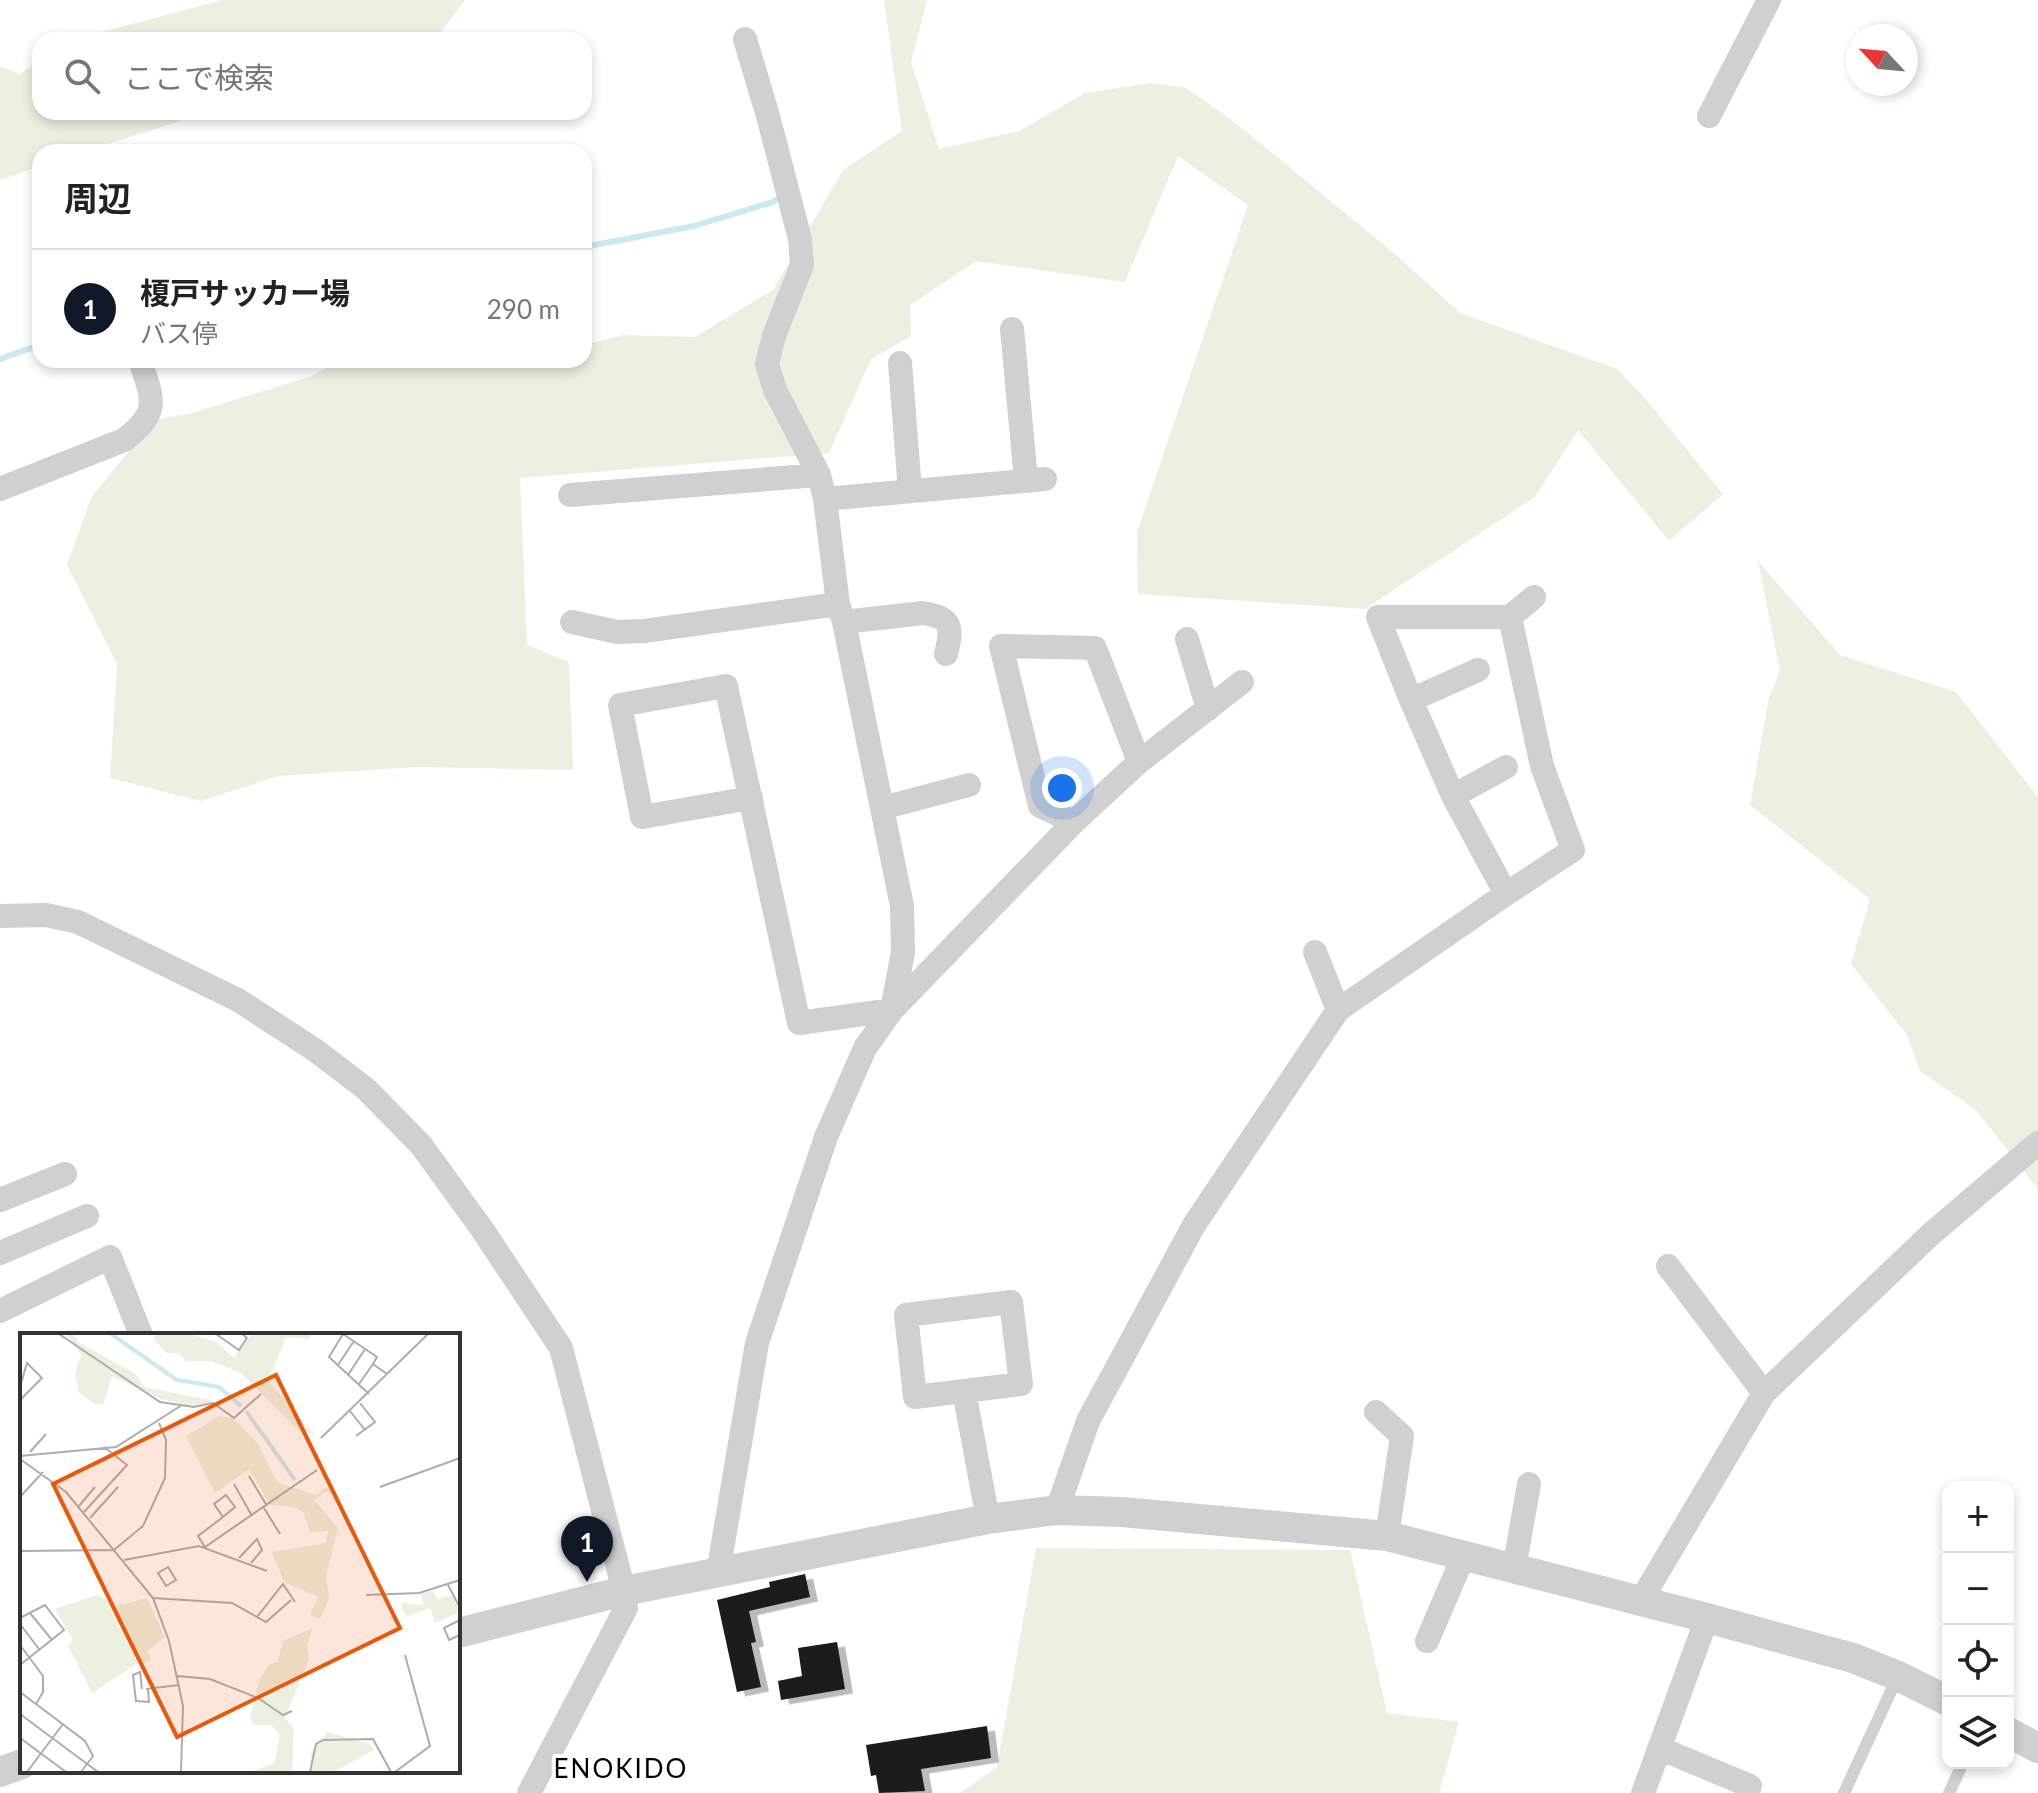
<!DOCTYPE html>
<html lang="ja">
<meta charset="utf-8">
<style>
body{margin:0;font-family:Lato,"Noto Sans JP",sans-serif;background:#f2f2f2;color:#222}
.controls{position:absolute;right:24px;bottom:24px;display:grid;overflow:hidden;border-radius:16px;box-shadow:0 4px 12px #0003}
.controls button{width:72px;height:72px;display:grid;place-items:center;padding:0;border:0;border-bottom:2px solid #e0e0e0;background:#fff;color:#222;font:40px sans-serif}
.compass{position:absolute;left:1846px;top:24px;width:72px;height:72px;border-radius:50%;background:#fff;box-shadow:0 4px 12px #0003;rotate:296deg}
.you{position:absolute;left:1062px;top:788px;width:28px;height:28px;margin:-20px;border:6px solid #fff;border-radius:50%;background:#1a73e8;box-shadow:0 0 0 12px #1a73e833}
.badge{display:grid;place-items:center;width:52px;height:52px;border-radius:50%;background:#111827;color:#fff;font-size:26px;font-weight:700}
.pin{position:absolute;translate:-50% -66px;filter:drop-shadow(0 2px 4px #0008)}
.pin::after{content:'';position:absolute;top:42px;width:28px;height:24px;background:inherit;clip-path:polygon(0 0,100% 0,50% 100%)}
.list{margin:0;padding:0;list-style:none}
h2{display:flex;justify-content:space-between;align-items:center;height:104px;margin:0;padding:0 32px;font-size:34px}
h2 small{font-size:26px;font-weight:400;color:#767676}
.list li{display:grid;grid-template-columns:52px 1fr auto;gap:24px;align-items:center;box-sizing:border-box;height:120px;padding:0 32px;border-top:2px solid #e0e0e0}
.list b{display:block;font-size:30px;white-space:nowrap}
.list p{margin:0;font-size:26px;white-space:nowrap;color:#767676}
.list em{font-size:26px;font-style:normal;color:#767676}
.icon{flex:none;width:44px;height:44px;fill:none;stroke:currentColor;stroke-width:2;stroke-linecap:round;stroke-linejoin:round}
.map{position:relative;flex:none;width:2038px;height:1793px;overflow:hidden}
.search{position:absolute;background:#fff;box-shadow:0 4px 12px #0003;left:32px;top:32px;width:560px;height:88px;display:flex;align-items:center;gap:20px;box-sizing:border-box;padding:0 28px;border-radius:24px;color:#767676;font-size:30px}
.panel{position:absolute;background:#fff;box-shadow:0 4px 12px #0003;left:32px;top:144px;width:560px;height:224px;border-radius:24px}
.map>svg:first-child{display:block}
</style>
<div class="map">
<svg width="2038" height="1793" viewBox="0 0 2038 1793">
<defs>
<filter id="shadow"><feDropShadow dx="8" dy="4.5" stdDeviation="0" flood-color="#0004"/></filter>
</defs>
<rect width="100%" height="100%" fill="#fff"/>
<path fill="#ecf0e0" d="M 223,0 L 465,0 L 440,33 L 420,40 L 71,40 Z
M 884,0 L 927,0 L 911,62 L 939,149 L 1019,131 L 1085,93 L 1151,83 L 1186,88 L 1232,120 L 1395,254 L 1460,313 L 1617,369 L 1649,403 L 1723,494 L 1669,541 L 1578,430 L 1535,497 L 1365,609 L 1138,594 L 1137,532 L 1248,205 L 1178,156 L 1125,282 L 976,261 L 910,305 L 911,336 L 871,359 L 829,453 L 520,478 L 527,645 L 569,662 L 573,770 L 418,767 L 278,776 L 201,801 L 110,778 L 117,664 L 67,565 L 91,498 L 154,420 L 192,413 L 309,377 L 343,360 L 584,360 L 584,345 L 624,335 L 695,337 L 773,290 L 843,170 L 902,131 Z
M 40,61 L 40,112 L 208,112 L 83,152 L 40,152 L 40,166 L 0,180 L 0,66 L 19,74 Z
M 1758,561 L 1840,655 L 1956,692 L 2038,797 L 2038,1189 L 1976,1110 L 1920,1071 L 1907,1035 L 1851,964 L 1870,899 L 1750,805 L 1769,698 L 1780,671 Z
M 1036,1548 L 1350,1550 L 1387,1713 L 1459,1722 L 1439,1793 L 960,1793 L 997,1767 Z"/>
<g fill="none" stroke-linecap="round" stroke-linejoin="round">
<path stroke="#cbe9f1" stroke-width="6" d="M 584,247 L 694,226 L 773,202 L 779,198
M 0,359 L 40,345"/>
</g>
<path fill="#1a1a1a" filter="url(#shadow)" d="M 805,1574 L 810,1597 L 749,1611 L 756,1642 L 751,1643 L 761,1687 L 737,1692 L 717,1600 L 770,1587 L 769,1582 Z
M 837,1642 L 845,1689 L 781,1700 L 778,1681 L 802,1676 L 798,1648 Z
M 987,1726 L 991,1758 L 921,1769 L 925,1791 L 879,1793 L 876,1775 L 871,1776 L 866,1745 Z"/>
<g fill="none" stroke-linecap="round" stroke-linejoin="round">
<path stroke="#d0d0d0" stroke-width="12" d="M 1844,1793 L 1898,1676
M 1949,1793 L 1963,1763"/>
<path stroke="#d0d0d0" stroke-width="24" d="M 745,39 L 768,116 L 800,239 L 802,265 L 774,336 L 767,364 L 775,390 L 819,475 L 825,499 L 838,604 L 844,622 L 902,906 L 903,952 L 892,1010 L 799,1023 L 726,686 L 620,705 L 642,817 L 751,798
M 1709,116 L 1769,0
M 1012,329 L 1026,480
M 900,363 L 910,491
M 0,489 L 124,440 C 161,411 153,401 140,360
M 570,495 L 819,475
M 825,499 L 1045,479
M 572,622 L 617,632 L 644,631 L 838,604
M 844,622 L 923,613 C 954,618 952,629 946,654
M 1187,639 L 1208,709
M 1411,700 L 1478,670
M 1453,796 L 1506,767
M 882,808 L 969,785
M 1074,822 L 1040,806 L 1001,646 L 1095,648 L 1139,762
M 1506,894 L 1453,796 L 1411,700 L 1378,617 L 1510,617 L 1534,597
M 0,916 L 46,915 L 78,922 L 238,1000 L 315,1050 L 366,1089 L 421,1145 L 482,1229 L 561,1348 L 624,1591 L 626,1608 L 529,1793
M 1315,952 L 1338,1010
M 0,1200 L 65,1174
M 0,1253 L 87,1216
M 1668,1266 L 1764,1393
M 1011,1302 L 1021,1384 L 915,1397 L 906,1315 Z
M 0,1311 L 110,1257 L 141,1335
M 964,1391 L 988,1519
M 1376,1412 L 1402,1436 L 1387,1536
M 1057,1510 L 1088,1421 L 1194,1225 L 1338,1010 L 1506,894 L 1573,850 L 1542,766 L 1510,617
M 1514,1569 L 1529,1484
M 718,1573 L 757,1343 L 826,1137 L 865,1048 L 892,1010 L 1074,822 L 1139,762 L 1242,682
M 1640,1602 L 1764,1393 L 1931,1234 L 2038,1143
M 1427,1641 L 1464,1555
M 1659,1748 L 1750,1786
M 1643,1793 L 1707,1618"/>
<path stroke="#d0d0d0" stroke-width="30" d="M 458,1633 L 624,1591 L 988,1519 L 1057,1510 L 1122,1512 L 1387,1536 L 1707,1618 L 1853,1658 L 1898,1676 L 1948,1701
M 2008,1732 L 2038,1748
M 0,1772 L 22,1764"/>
</g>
<g text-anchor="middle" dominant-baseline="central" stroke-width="8" stroke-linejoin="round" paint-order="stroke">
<g font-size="26" letter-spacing="2" fill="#000" stroke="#fff">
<text x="621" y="1768">ENOKIDO</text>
</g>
</g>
<g transform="translate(20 1333)">
<rect width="440" height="440" fill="#fff"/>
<path d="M 45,1 L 54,1 L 58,9 L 116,41 L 124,54 L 194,68 L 179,74 L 141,66 L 92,43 L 83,72 L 75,71 L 59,60 L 55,41 L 61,22 ZM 137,1 L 170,1 L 196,9 L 214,25 L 232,1 L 292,1 L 288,6 L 266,4 L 248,48 L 295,102 L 279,98 L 221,40 L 191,28 L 166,28 L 158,20 L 146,20 L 133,5 ZM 200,83 L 214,86 L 238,111 L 257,149 L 295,162 L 312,151 L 317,159 L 304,159 L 295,168 L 318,195 L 306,243 L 309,265 L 300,286 L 290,282 L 298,264 L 264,249 L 252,219 L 306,210 L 308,198 L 290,199 L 283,179 L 274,174 L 250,172 L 229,136 L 195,160 L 166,103 ZM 413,258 L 417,266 L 432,262 L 440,279 L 415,290 L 410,275 L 388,283 L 383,279 L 381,270 L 404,272 L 400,261 ZM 77,262 L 97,273 L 127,265 L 145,304 L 128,318 L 131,328 L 116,331 L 72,360 L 48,312 L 53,307 L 35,276 ZM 293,295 L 287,311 L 289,327 L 265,385 L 274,396 L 272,439 L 230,439 L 254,430 L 260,403 L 252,392 L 234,392 L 230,384 L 240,346 L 249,331 L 258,329 L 263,308 ZM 308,399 L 349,411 L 354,417 L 313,439 L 291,439 L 291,419 Z" fill="#ecf0e0"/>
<path fill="none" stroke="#cbe9f1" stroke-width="4" d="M 91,1 L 157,47 L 199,54 L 221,73M 226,78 L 275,147"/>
<path fill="none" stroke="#adadad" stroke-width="2" d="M 39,1 L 140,69 L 174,74 L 193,70 L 214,85 L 241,61M 196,1 L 219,17 L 227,5 L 222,1M 323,1 L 309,24 L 349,61M 323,1 L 357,24 L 353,31 L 367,41M 318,32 L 334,8M 328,42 L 345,16M 339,51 L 353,31M 0,54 L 7,30 L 22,45 L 0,67M 330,78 L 345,97M 336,103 L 355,89 L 340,70M 301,105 L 408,1M 10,119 L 26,101M 0,123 L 96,114 L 162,72M 0,126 L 46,159 L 133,265 L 149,308 L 163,373 L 161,439M 229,143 L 247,173M 214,151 L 232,183M 360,154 L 440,125M 0,164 L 23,139M 59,173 L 75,154M 244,175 L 260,201M 64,179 L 107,132 L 84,114M 203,184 L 194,171 L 206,162 L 215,174 L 203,184 L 178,203 L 185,214 L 297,137M 70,185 L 98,154M 0,218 L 94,217 L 123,193 L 145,145 L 146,107 L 139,90M 219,225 L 237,206 L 242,217 L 231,230M 104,227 L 179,213 L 247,238M 148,234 L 156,247 L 146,253 L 138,240 ZM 427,250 L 440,275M 346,262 L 399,260 L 440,247M 133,265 L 212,270 L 246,289 L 271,267M 10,280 L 32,307M 237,284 L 263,251 L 275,269M 0,285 L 25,272 L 44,297 L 0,332M 440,287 L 424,295 L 429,307 L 440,302M 0,291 L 19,316M 0,312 L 23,343 L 23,359 L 16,371M 157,343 L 190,346 L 238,365 L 263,382 L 272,378M 122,356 L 120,339 L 113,342 L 116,368 L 129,369 L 128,356M 126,356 L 159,352M 0,359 L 65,408 L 73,423 L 61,439M 0,381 L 78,439M 0,405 L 46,439M 7,439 L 43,391M 290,439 L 296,411 L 303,407 L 353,406 L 371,439M 375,439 L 410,413 L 385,322"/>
<path fill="#e8590c" fill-opacity="0.15" stroke="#e8590c" stroke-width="4" d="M 256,42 L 380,295 L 157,404 L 33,151 Z"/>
<rect width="440" height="440" fill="none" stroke="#333" stroke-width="4"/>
</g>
</svg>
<div class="controls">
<button>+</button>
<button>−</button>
<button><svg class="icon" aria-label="locate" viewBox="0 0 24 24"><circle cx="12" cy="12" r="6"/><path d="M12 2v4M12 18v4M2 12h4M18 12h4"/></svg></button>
<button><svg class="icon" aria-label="layers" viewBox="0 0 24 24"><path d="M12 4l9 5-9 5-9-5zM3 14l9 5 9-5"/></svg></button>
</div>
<svg class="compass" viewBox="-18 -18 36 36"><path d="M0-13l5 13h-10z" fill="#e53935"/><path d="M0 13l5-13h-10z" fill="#767676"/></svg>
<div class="you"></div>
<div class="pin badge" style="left:587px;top:1582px">1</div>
<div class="search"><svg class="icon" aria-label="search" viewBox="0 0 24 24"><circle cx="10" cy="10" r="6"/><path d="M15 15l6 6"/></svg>ここで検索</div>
<section class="panel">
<h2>周辺<small></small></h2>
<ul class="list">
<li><span class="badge">1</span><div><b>榎戸サッカー場</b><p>バス停</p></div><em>290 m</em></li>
</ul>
</section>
</div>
